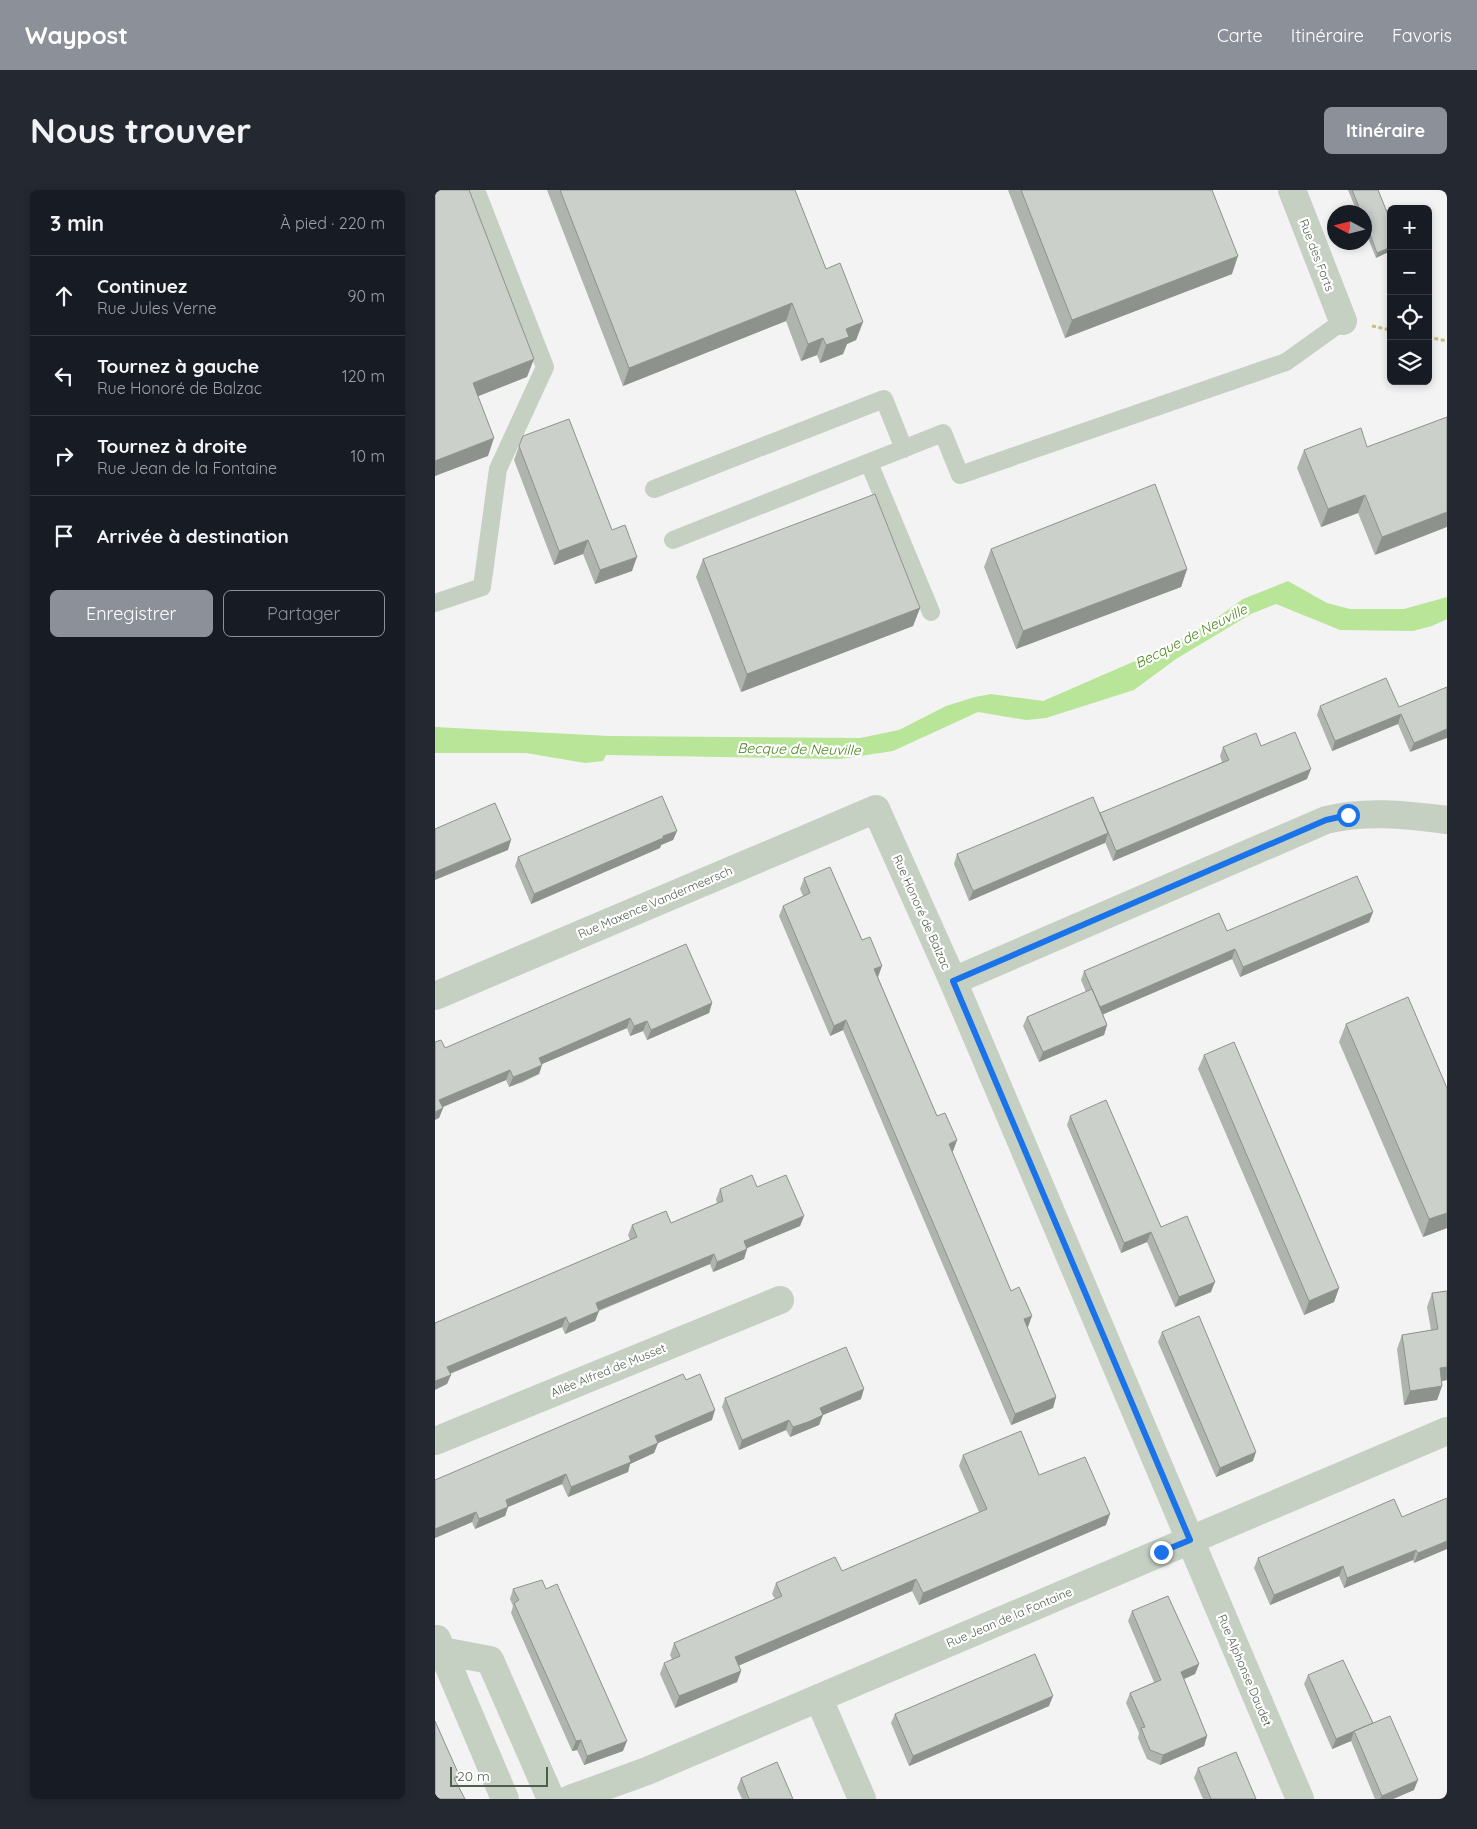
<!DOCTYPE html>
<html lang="fr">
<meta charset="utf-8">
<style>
body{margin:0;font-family:Quicksand,sans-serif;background:#242831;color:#f1f3f6}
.controls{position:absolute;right:15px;top:15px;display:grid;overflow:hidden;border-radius:8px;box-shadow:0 2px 8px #0003}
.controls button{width:45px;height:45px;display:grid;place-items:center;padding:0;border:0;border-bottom:1px solid #363941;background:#171b24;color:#f1f3f6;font:25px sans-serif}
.compass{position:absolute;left:892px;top:15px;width:45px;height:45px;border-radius:50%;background:#171b24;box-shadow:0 2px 8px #0003;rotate:277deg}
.scale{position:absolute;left:15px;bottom:12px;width:98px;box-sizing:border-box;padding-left:5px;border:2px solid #4f5e4c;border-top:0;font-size:14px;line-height:18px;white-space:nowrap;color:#4f5e4c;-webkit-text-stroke:4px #fff;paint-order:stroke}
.stop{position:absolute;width:15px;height:15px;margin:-11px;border:4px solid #1a73e8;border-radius:50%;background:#fff}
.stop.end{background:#1a73e8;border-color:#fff;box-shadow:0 1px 5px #0008}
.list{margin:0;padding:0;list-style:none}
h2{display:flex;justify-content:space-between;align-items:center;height:65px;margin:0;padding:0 20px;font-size:21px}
h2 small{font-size:16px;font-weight:400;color:#9ea1a6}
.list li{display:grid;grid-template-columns:32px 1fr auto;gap:15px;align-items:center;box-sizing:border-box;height:80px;padding:0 20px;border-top:1px solid #363941}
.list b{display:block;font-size:19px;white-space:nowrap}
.list p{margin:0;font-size:16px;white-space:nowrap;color:#9ea1a6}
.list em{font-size:16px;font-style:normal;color:#9ea1a6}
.actions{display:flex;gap:10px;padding:15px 20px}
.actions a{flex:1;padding:11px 0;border:1px solid #8c9099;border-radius:8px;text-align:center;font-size:18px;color:#8c9099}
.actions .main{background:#8c9099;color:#fff}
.icon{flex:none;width:28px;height:28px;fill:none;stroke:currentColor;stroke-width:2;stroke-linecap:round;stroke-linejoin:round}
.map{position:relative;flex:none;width:1012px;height:1609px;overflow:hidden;border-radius:8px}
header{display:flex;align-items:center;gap:30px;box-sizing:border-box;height:70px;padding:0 25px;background:#8c9099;color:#fff}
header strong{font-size:24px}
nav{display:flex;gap:28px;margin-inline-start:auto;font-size:18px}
.intro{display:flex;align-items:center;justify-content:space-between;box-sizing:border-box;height:120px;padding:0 30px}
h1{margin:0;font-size:35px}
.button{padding:12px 22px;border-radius:8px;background:#8c9099;color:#fff;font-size:18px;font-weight:700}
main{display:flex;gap:30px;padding:0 30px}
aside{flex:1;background:#171b24;border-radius:8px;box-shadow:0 2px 8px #0003}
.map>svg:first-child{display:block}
</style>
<header>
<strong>Waypost</strong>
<nav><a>Carte</a><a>Itinéraire</a><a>Favoris</a></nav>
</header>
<div class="intro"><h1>Nous trouver</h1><a class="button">Itinéraire</a></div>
<main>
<aside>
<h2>3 min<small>À pied · 220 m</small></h2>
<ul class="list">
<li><svg class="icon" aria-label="ahead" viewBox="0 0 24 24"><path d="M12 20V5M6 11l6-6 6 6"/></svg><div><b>Continuez</b><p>Rue Jules Verne</p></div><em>90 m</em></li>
<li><svg class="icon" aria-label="left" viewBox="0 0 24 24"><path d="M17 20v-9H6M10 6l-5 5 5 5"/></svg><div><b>Tournez à gauche</b><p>Rue Honoré de Balzac</p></div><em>120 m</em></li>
<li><svg class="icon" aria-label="right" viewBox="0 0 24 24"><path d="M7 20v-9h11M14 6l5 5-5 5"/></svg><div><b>Tournez à droite</b><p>Rue Jean de la Fontaine</p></div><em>10 m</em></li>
<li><svg class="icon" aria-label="arrive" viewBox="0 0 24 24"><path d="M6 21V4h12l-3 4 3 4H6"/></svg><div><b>Arrivée à destination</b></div></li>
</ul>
<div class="actions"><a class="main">Enregistrer</a><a>Partager</a></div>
</aside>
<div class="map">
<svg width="1012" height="1609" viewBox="0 0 1012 1609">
<rect width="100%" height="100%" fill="#f3f3f4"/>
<path fill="#b8e598" d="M 853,391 L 892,413 L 915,419 L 969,419 L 1012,407 L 1012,429 L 997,436 L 978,441 L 905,440 L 841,414 L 816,424 L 741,469 L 699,500 L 611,528 L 591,530 L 543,522 L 458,561 L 405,569 L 171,565 L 168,571 L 150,573 L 91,563 L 0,563 L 0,537 L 174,546 L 425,548 L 464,540 L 511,516 L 540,507 L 556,504 L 608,511 L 730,458 L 772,435 L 808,409 Z"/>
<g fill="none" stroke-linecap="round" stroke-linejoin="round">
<path stroke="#c7bf81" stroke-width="3" stroke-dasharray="4 2.5" stroke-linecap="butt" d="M 937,136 L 956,140
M 993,147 L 1012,151"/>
<path stroke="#c5cfc2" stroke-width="18" d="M 434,273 L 496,422
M 219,299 L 449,209 L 469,259
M 238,350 L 508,243 L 525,285 L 851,172 L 908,131
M 0,413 L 47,397 L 63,279 L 110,177 L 41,0"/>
<path stroke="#c5cfc2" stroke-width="28" d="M 857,0 L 908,131
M 518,791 L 891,630 C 932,620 971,625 1012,630
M 0,806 L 441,619 L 518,791 L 865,1609
M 0,1251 L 345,1110
M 2,1449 L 70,1609
M 7,1461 L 55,1470 L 116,1609
M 384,1509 L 427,1609
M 135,1609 L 212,1581 L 1012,1241"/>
</g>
<path fill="#afb4ae" d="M 112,0 L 360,0 L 391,79 L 428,132 L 421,150 L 412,154 L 408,164 L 385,173 L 382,165 L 366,171 L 351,131 L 188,196 Z
M 573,0 L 777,0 L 797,84 L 630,148 Z
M 913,0 L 943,0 L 956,32 L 941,68 L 930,41 L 930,22 L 922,22 Z
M 1012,227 L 940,365 L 923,323 L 886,337 L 862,278 L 869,260 L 932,257 Z
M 84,256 L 177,340 L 197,381 L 160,394 L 148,364 L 119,375 L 79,270 Z
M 556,359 L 752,379 L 746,397 L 581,459 L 549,377 Z
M 268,369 L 485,418 L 478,436 L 306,502 L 261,387 Z
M 1012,497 L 975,562 L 963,534 L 897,561 L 882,525 L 885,516 L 964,517 Z
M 826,556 L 872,589 L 678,671 L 670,652 L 534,711 L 519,674 L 522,664 L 665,624 L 787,572 L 785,566 L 788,557 Z
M 242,641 L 238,650 L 226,655 L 225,658 L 96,714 L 80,676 L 83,667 Z
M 369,688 L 427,750 L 443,787 L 502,926 L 522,950 L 518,961 L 517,961 L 576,1101 L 593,1137 L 592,1137 L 621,1207 L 618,1218 L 576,1235 L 408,840 L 395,846 L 344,726 L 348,716 L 368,706 L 365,699 Z
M 938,722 L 934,732 L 805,787 L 797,769 L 668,824 L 672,835 L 669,845 L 604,872 L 588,836 L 592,827 L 651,802 L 646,790 L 649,781 L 792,741 Z
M 277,813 L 274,823 L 212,850 L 208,841 L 195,846 L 192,838 L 107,874 L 104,884 L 88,892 L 74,897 L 71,890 L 7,917 L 8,918 L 4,928 L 10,858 Z
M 911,834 L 1012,1038 L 988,1047 L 904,852 Z
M 769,865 L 904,1098 L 899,1112 L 869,1125 L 763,879 Z
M 635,926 L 776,1102 L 740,1117 L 712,1052 L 686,1063 L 632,935 Z
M 322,997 L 369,1026 L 365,1036 L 312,1058 L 309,1069 L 278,1082 L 275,1074 L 164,1121 L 160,1131 L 130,1144 L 127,1137 L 15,1184 L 12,1194 L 0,1133 L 195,1050 L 193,1045 L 197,1035 L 236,1033 L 282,1013 L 281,1009 L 285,999 Z
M 1012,1101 L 1012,1190 L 1007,1191 L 1007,1196 L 1002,1210 L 969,1215 L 962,1159 L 967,1145 L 996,1140 L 992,1117 L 997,1103 Z
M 727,1142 L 818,1271 L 781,1287 L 723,1152 Z
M 251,1190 L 277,1230 L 223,1253 L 219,1263 L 195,1274 L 193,1282 L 133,1307 L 127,1294 L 73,1317 L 70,1326 L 40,1339 L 37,1332 L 0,1348 L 0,1290 Z
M 290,1208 L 426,1209 L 388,1225 L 384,1235 L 369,1241 L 355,1247 L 351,1240 L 304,1260 L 287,1217 Z
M 528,1265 L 604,1285 L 671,1335 L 484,1415 L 477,1401 L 304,1475 L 306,1481 L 302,1492 L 240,1518 L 225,1484 L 229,1473 L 237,1469 L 235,1465 L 239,1453 L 340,1409 L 337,1404 L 341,1393 L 407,1381 L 544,1322 L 524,1276 Z
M 1012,1308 L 979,1373 L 978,1370 L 909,1398 L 904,1386 L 835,1415 L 819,1378 L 823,1368 L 967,1327 Z
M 78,1399 L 111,1399 L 188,1561 L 149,1575 L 142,1560 L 137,1561 L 76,1423 L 78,1416 L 75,1409 Z
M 697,1421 L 764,1474 L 760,1484 L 749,1489 L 772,1546 L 769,1556 L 725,1575 L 712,1569 L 703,1548 L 704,1543 L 691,1513 L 695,1503 L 719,1492 L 693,1431 Z
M 873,1485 L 938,1533 L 979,1600 L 958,1609 L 940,1609 L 916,1551 L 897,1559 L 869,1494 Z
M 614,1516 L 474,1576 L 456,1533 L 460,1524 Z
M 763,1578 L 821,1609 L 768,1609 L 759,1588 Z
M 306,1588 L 358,1609 L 307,1609 L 302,1598 Z"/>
<path fill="#8e928d" d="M 956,57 L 956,61 L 941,68 L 942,63 Z
M 803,66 L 797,84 L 630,148 L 637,130 Z
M 357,113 L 351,131 L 188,196 L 194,178 Z
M 428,132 L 421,150 L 412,154 L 408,164 L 385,173 L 391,155 L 411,139 Z
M 388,148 L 382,165 L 366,171 L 373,154 Z
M 99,169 L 92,187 L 31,211 L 38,193 Z
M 59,248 L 53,266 L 0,286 L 0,271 Z
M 930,305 L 923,323 L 886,337 L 893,319 Z
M 1012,322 L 1012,337 L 940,365 L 947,347 Z
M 153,350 L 148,364 L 119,375 L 124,361 Z
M 202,367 L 197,381 L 160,394 L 165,380 Z
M 752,379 L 746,397 L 581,459 L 588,441 Z
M 485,418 L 478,436 L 306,502 L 312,484 Z
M 966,524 L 963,534 L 897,561 L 900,551 Z
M 1012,539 L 1012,548 L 975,562 L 979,553 Z
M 876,579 L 872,589 L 678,671 L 681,661 Z
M 242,641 L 238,650 L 226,655 L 225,658 L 96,714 L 99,704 L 228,646 Z
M 673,643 L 670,653 L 534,711 L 538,701 Z
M 76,650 L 73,660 L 0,690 L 0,682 Z
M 938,722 L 934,732 L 805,787 L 808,777 Z
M 800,759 L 797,769 L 662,827 L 665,817 Z
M 447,776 L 443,787 L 436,790 L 439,779 Z
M 277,813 L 274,823 L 212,850 L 216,840 Z
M 195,828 L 192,838 L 100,877 L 104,868 Z
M 411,830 L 408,840 L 395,846 L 399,836 Z
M 212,831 L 208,841 L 195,846 L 199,836 Z
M 672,835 L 669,845 L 604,872 L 608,862 Z
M 107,875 L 104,884 L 74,897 L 78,887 Z
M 75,880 L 71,890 L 1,920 L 4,910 Z
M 8,918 L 4,928 L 0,930 L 0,922 Z
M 522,950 L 518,961 L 510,964 L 514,954 Z
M 1012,1023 L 1012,1038 L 988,1047 L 994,1029 Z
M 369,1026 L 365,1036 L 305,1061 L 309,1051 Z
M 716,1042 L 712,1052 L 686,1063 L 689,1053 Z
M 312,1059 L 309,1069 L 278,1082 L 282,1072 Z
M 279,1064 L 275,1074 L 157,1123 L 161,1113 Z
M 780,1092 L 776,1102 L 740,1117 L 744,1107 Z
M 904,1098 L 899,1112 L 869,1125 L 874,1111 Z
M 164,1121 L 160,1131 L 130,1144 L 134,1134 Z
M 597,1126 L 593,1137 L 585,1139 L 589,1129 Z
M 131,1127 L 127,1137 L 9,1186 L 12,1177 Z
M 1012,1177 L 1012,1190 L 1000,1192 L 1005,1178 Z
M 16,1185 L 12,1194 L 0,1200 L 0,1191 Z
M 1007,1196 L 1002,1210 L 969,1215 L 975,1201 Z
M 429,1199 L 426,1209 L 388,1225 L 384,1235 L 355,1247 L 358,1237 L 385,1218 Z
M 621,1207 L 618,1218 L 576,1235 L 580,1224 Z
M 280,1220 L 277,1230 L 216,1256 L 220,1246 Z
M 354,1230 L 351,1240 L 304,1260 L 307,1250 Z
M 223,1253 L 219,1263 L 195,1274 L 193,1282 L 133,1307 L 136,1297 L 194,1266 Z
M 821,1262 L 818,1271 L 781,1287 L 785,1278 Z
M 131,1284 L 127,1294 L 73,1317 L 70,1326 L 40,1339 L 44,1329 L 71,1310 Z
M 41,1322 L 37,1332 L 0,1348 L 0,1339 Z
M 675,1324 L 671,1335 L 484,1415 L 488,1403 Z
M 1012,1351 L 1012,1359 L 979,1373 L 983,1363 Z
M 981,1360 L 978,1370 L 909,1398 L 912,1388 Z
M 908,1376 L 904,1386 L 835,1415 L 839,1405 Z
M 481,1389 L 477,1401 L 296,1479 L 300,1467 Z
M 764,1474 L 760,1484 L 742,1492 L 746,1482 Z
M 306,1481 L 302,1492 L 240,1518 L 244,1506 Z
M 618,1506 L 614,1516 L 474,1576 L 478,1566 Z
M 938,1533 L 919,1541 L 916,1551 L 897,1559 L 901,1549 Z
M 772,1546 L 769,1556 L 725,1575 L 728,1565 Z
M 146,1550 L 142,1560 L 137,1561 L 141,1551 Z
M 192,1551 L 188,1561 L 149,1575 L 152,1566 Z
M 24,1585 L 20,1594 L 19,1588 Z
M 983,1590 L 979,1600 L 958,1609 L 945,1609 L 947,1606 Z"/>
<path fill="#cbd1ca" stroke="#8e928d" d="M 0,0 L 34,0 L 99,169 L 38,193 L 59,248 L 0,271 Z
M 125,0 L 360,0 L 391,79 L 405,73 L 428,132 L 411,139 L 414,147 L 391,155 L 388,148 L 373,154 L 357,113 L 194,178 Z
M 586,0 L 777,0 L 803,66 L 637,130 Z
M 917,0 L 943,0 L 956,32 L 956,57 L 942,63 L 930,31 L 930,22 L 926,22 Z
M 1012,227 L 1012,322 L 947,347 L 930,305 L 893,319 L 869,260 L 926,238 L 932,257 Z
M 134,229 L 177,340 L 190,335 L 202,367 L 165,380 L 153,350 L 124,361 L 84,256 L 88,246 Z
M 720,294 L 752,379 L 588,441 L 556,359 Z
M 440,304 L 485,418 L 312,484 L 268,369 Z
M 951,488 L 964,517 L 1012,497 L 1012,539 L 979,553 L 966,524 L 900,551 L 885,516 Z
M 860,542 L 876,579 L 681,661 L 665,623 L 794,570 L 788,557 L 821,543 L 826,556 Z
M 227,606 L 242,641 L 228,646 L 228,648 L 99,704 L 83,667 Z
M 658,607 L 673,643 L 538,701 L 522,664 Z
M 60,613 L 76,650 L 0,682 L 0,639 Z
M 395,677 L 427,750 L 435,747 L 447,776 L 439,779 L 502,926 L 510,923 L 522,950 L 514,954 L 576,1101 L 584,1097 L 597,1126 L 589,1129 L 621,1207 L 580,1224 L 411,830 L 399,836 L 348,716 L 375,703 L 369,688 Z
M 922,686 L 938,722 L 808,777 L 800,759 L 665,817 L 649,781 L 784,723 L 792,741 Z
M 251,754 L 277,813 L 216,840 L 212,831 L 199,836 L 195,828 L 104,868 L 107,875 L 91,882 L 78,887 L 75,880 L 4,910 L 8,918 L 0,922 L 0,852 L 6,850 L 10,858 Z
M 657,799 L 672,835 L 608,862 L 592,827 Z
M 973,807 L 1012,898 L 1012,1023 L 994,1029 L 911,834 Z
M 799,852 L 904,1098 L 874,1111 L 769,865 Z
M 671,910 L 726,1037 L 752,1026 L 780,1092 L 744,1107 L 716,1042 L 689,1053 L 635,926 Z
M 317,985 L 322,997 L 351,985 L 369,1026 L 309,1051 L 312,1059 L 282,1072 L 279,1064 L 161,1113 L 164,1121 L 134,1134 L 131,1127 L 12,1177 L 16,1185 L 0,1191 L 0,1133 L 202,1047 L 197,1035 L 231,1021 L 236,1033 L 288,1011 L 285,999 Z
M 1012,1101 L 1012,1177 L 1005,1178 L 1007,1196 L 975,1201 L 967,1145 L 1003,1139 L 997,1103 Z
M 764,1126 L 821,1262 L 785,1278 L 727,1142 Z
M 411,1157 L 429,1199 L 385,1218 L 388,1225 L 373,1232 L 358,1237 L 354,1230 L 307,1250 L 290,1208 Z
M 248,1184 L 251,1190 L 265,1184 L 280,1220 L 220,1246 L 223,1253 L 194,1266 L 196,1272 L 136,1297 L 131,1284 L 71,1310 L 73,1317 L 44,1329 L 41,1322 L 0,1339 L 0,1290 Z
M 586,1241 L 604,1285 L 650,1267 L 675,1324 L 488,1403 L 481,1389 L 300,1467 L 306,1481 L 244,1506 L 229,1473 L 245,1466 L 239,1453 L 347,1406 L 341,1393 L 400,1367 L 407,1381 L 552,1319 L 528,1265 Z
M 1012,1308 L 1012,1351 L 983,1363 L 981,1360 L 912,1388 L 908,1376 L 839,1405 L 823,1368 L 959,1309 L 967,1327 Z
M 107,1390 L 111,1399 L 122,1394 L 192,1551 L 152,1566 L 146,1550 L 141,1551 L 79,1413 L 84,1410 L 78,1399 Z
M 733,1406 L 764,1474 L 746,1482 L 772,1546 L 728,1565 L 715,1560 L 706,1538 L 710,1537 L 695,1503 L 726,1490 L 697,1421 Z
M 600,1464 L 618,1506 L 478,1566 L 460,1524 Z
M 908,1470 L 938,1533 L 901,1549 L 873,1485 Z
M 955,1526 L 983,1590 L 947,1606 L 919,1541 Z
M 0,1531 L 24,1585 L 19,1588 L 30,1609 L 0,1609 Z
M 801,1562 L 821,1609 L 776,1609 L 763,1578 Z
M 342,1572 L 358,1609 L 314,1609 L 306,1588 Z"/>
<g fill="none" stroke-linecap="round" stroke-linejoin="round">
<path stroke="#1a73e8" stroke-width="6" d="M 726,1362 L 755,1350 L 518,791 L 891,630 L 913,625"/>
</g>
<g text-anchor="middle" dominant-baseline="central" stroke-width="4.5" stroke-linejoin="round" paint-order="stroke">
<g font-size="12" fill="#4f5e4c" stroke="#fff">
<text transform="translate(882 65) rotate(69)">Rue des Forts</text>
<text transform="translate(220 712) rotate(-23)">Rue Maxence Vandermeersch</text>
<text transform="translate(487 722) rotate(66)">Rue Honoré de Balzac</text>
<text transform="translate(173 1180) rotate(-22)">Allée Alfred de Musset</text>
<text transform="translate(574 1427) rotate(-23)">Rue Jean de la Fontaine</text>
<text transform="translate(810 1480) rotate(67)">Rue Alphonse Daudet</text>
</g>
<g font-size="14" font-style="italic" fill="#478519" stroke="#fff">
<text transform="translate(756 446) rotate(-27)">Becque de Neuville</text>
<text transform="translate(364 559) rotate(1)">Becque de Neuville</text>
</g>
</g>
</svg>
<div class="controls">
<button>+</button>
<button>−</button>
<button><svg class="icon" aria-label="locate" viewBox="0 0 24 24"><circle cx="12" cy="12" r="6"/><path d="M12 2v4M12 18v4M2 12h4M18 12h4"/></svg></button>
<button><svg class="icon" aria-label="layers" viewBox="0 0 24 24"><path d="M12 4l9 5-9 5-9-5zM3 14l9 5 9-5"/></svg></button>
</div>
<svg class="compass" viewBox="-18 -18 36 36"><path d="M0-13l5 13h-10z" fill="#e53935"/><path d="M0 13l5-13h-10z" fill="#9ea1a6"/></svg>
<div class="scale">20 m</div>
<div class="stop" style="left:913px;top:625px"></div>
<div class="stop end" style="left:726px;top:1362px"></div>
</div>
</main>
